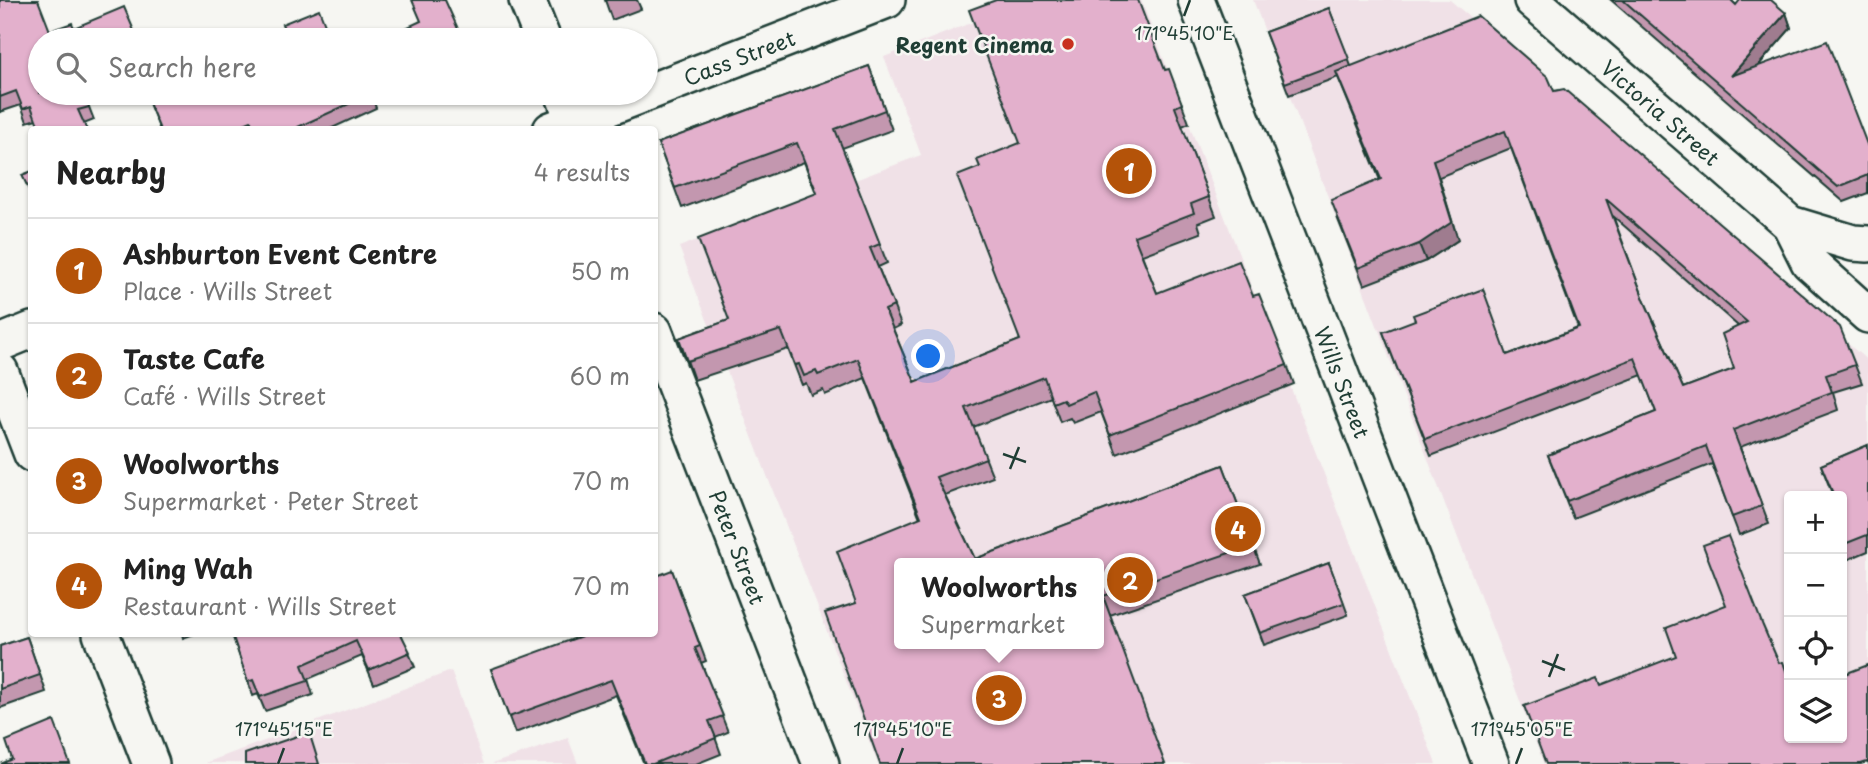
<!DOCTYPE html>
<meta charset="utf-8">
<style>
body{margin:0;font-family:"Playpen Sans",sans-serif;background:#f2f2f2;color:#222}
.controls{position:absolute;right:21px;bottom:21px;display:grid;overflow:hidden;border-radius:7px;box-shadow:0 2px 5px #0004}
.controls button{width:63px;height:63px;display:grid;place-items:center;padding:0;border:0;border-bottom:2px solid #e0e0e0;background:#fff;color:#222;font:35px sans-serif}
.you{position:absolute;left:929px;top:357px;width:24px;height:24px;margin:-18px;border:5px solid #fff;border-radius:50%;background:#1a73e8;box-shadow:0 0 0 10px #1a73e833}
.badge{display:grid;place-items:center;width:46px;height:46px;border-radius:50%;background:#b45309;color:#fff;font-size:23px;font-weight:700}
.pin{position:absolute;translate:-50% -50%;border:4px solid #fff;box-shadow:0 2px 7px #0006}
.popup{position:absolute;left:894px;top:558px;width:210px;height:91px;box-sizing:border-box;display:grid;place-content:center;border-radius:7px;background:#fff;filter:drop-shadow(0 2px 5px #0005);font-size:23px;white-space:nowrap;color:#767676}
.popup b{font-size:26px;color:#222}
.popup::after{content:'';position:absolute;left:50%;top:100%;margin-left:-14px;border:14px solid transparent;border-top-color:#fff}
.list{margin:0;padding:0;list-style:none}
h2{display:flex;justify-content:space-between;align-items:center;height:91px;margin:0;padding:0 28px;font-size:30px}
h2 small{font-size:23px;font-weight:400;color:#767676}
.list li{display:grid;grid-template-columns:46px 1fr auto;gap:21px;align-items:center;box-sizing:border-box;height:105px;padding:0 28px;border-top:2px solid #e0e0e0}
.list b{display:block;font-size:26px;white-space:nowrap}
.list p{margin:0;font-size:23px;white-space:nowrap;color:#767676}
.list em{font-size:23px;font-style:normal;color:#767676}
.icon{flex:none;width:38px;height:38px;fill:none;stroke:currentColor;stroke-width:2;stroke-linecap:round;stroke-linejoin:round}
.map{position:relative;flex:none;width:1868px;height:764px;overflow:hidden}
.search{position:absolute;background:#fff;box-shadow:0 2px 5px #0004;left:28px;top:28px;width:630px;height:77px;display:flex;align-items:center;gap:18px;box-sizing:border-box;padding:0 24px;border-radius:38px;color:#767676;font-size:26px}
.panel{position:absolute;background:#fff;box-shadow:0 2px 5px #0004;left:28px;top:126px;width:630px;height:511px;border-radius:7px}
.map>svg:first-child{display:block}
</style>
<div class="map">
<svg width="1868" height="764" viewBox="0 0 1868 764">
<rect width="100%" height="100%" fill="#f6f6f2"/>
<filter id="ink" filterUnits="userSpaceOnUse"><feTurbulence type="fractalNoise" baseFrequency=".0143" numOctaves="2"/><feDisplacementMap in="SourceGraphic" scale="14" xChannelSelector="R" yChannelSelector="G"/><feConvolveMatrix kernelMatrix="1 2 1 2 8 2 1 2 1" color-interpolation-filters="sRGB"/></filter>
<g filter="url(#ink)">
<path fill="#f0e1e7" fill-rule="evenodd" d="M 1029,0 L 1141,0 L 1436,764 L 878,764 L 679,247 L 921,155 L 884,57 ZM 899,563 L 1099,563 L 1099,644 L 899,644 Z
M 1253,0 L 1450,0 L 1868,361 L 1868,764 L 1544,764 ZM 1789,496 L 1842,496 L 1842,738 L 1789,738 Z
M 451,671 L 484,764 L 205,763 Z
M 568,738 L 578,764 L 492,764 Z"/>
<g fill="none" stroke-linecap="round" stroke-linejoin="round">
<g stroke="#1f3d34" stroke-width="40">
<path id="minor" d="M 527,0 L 543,40
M 1196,0 L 1491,764
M 1532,0 L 1790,224 L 1809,262 L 1868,315
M 563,93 L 577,130
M 551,130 L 887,0
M 1790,224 L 1853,243 L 1868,244
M 654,331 L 821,764
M 0,343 L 32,330
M 0,371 L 32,454
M 101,634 L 151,764"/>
</g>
<use href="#minor" stroke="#f6f6f2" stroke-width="35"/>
</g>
<path fill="#c397af" stroke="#1f3d34" stroke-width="2" fill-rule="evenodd" d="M 0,0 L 50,31 L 74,28 L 138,40 L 40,40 L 89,107 L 94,120 L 84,124 L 36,119 L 27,122 L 21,105 L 0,112 Z
M 605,0 L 637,0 L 641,9 L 612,20 Z
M 1611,0 L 1731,0 L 1736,5 L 1786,13 L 1791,28 L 1758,66 L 1868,147 L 1868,193 L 1844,202 Z
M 1329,8 L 1351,66 L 1554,91 L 1855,365 L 1862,383 L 1833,392 L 1838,410 L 1740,447 L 1769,524 L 1739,535 L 1712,464 L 1573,518 L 1548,455 L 1656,412 L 1642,375 L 1431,456 L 1383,332 L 1507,355 L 1578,328 L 1511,148 L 1439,177 L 1458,240 L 1426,261 L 1364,285 L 1337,217 L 1380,180 L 1338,77 L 1289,95 L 1265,32 ZM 1613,216 L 1738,326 L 1734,369 L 1683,388 L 1645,302 Z
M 869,66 L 892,130 L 842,148 L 887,263 L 878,267 L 901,325 L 893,329 L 915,382 L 1020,340 L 980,167 L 1019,144 L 1165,70 L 1182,104 L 1189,123 L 1182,126 L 1216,216 L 1198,223 L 1201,233 L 1142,255 L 1157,293 L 1253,296 L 1287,365 L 1294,384 L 1117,454 L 1101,412 L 1073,423 L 1070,418 L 1060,422 L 1051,397 L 973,427 L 993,477 L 945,495 L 975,559 L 1223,465 L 1260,564 L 1110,615 L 856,603 L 920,518 L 865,378 L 825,395 L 823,390 L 811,395 L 806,383 L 802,385 L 788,349 L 694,380 L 679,338 L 729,320 L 816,193 L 804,162 L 682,208 L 658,143 Z
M 145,93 L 394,93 L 374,102 L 376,108 L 328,130 L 160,130 Z
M 1868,445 L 1868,551 L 1847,560 L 1842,546 L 1842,496 L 1833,496 L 1821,465 Z
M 1329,563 L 1348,615 L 1264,645 L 1245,594 Z
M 672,570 L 706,661 L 701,663 L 728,732 L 715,737 L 721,754 L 696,764 L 644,764 L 616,695 L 515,733 L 491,669 L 654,634 Z
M 182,634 L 194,634 L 183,638 Z
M 232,634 L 401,634 L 415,667 L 374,684 L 362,656 L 308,679 L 313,695 L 265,711 L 258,694 L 253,696 Z
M 27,637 L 46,692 L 0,708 L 0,646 Z"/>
<path fill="#9f7b8f" stroke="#1f3d34" stroke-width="2" d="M 1786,13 L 1791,28 L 1736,91 L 1731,76 Z
M 1433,160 L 1458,240 L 1426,261 L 1419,244 Z"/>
<path fill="#e3b0cc" stroke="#1f3d34" stroke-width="2" fill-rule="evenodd" d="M 0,0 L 38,0 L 50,31 L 72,23 L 74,28 L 124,7 L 138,40 L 40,40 L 40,93 L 84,93 L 89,107 L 78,110 L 87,130 L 40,130 L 31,106 L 23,109 L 16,91 L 0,97 Z
M 413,0 L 445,0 L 463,40 L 380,40 L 421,21 L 412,0 Z
M 996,0 L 1138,0 L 1165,70 L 1169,69 L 1182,104 L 1175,107 L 1209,197 L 1191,204 L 1194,213 L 1134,236 L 1157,293 L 1239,261 L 1253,296 L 1259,294 L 1287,365 L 1110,435 L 1094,392 L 1066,404 L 1063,399 L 1053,403 L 1044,377 L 966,408 L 986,458 L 936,477 L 975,559 L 1223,465 L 1253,545 L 1103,596 L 1165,764 L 880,764 L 825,613 L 856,603 L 837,551 L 921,517 L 858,359 L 818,375 L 816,371 L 804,376 L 799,364 L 795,365 L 781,330 L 687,361 L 679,338 L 729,320 L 698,239 L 817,193 L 797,143 L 675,188 L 658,143 L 869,66 L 885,110 L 835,129 L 880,244 L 870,248 L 894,306 L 885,310 L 915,382 L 1020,340 L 957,176 L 980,167 L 977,160 L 1020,143 L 969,10 ZM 899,563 L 1099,563 L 1099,644 L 899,644 Z
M 1623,0 L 1731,0 L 1736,5 L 1740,0 L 1771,0 L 1786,13 L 1731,76 L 1827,41 L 1868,147 L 1868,175 L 1838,187 Z
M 1329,8 L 1349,59 L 1285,83 L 1265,32 Z
M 319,9 L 331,40 L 289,40 L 282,24 Z
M 1478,16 L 1548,77 L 1554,91 L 1564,89 L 1840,327 L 1855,365 L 1826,375 L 1832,392 L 1733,430 L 1762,506 L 1732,517 L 1706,446 L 1567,501 L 1548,455 L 1656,412 L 1635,358 L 1425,439 L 1383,332 L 1415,320 L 1413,315 L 1483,289 L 1507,355 L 1579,328 L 1505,131 L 1433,160 L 1452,222 L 1419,244 L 1358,268 L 1331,200 L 1381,179 L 1336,72 ZM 1606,199 L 1747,322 L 1722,334 L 1734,369 L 1683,388 L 1645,302 Z
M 145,93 L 370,93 L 371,94 L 298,127 L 298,130 L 254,130 L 251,121 L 229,130 L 160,130 Z
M 32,171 L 32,196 L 22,175 Z
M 1868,445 L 1868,537 L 1867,535 L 1842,545 L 1842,496 L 1834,496 L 1821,465 Z
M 1728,536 L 1763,626 L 1779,663 L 1783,662 L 1789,679 L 1789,738 L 1842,738 L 1842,675 L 1868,665 L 1868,764 L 1867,762 L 1861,764 L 1546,764 L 1524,706 L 1598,678 L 1601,685 L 1676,656 L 1666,628 L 1726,605 L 1703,545 Z
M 1329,563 L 1344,603 L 1260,633 L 1245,594 Z
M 672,570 L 700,646 L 695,648 L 723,716 L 709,721 L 716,738 L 653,764 L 645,764 L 611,680 L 509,717 L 491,669 L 587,634 L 654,634 L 654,577 Z
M 232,634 L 401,634 L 410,652 L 369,670 L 356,641 L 302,665 L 308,681 L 260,697 L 253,680 L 248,682 Z
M 27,637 L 40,675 L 0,689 L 0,646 Z
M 54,721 L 70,764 L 1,764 L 12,759 L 6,741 Z
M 309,732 L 319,764 L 245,764 L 245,754 Z"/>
</g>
<path fill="none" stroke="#1f3d34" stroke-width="2.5" d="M 1184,16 L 1190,0M 1003,454 L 1026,462M 1010,469 L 1019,447M 1542,661 L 1565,670M 1549,677 L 1558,654M 278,764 L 284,748M 897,764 L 903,748M 1516,764 L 1522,748"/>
<circle fill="#c8321e" stroke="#f6f6f2" stroke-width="2.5" cx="1068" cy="44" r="7"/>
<g text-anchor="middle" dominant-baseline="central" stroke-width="5" stroke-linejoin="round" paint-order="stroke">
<g font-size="21" font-weight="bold" fill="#1f3d34" stroke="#f6f6f2" text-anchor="end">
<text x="1054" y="44">Regent Cinema</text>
</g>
<g font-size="21" fill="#1f3d34" stroke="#f6f6f2">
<text transform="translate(739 57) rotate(-21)">Cass Street</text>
<text transform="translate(1661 112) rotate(41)">Victoria Street</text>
<text transform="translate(1343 382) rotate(69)">Wills Street</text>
<text transform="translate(738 547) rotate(69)">Peter Street</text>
</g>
</g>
<g font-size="18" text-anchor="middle" fill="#1f3d34" stroke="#f6f6f2" stroke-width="5" stroke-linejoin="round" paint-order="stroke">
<text x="1184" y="40">171°45'10"E</text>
<text x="284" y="736">171°45'15"E</text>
<text x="903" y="736">171°45'10"E</text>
<text x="1522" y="736">171°45'05"E</text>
</g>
</svg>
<div class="controls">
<button>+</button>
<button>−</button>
<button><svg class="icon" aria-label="locate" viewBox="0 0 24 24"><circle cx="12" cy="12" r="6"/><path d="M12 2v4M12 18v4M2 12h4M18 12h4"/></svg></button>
<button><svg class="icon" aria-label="layers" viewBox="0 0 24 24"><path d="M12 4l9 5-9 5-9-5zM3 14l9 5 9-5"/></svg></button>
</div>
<div class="you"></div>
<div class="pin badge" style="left:1129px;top:171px">1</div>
<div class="pin badge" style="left:1130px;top:580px">2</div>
<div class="pin badge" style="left:999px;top:698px">3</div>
<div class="popup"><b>Woolworths</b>Supermarket</div>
<div class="pin badge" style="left:1238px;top:529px">4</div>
<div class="search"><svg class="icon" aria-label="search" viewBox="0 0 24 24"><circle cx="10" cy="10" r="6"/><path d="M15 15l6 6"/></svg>Search here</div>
<section class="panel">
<h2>Nearby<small>4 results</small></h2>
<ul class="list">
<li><span class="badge">1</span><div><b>Ashburton Event Centre</b><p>Place · Wills Street</p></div><em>50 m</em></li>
<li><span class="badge">2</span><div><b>Taste Cafe</b><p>Café · Wills Street</p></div><em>60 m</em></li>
<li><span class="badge">3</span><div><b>Woolworths</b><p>Supermarket · Peter Street</p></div><em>70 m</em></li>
<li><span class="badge">4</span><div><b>Ming Wah</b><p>Restaurant · Wills Street</p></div><em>70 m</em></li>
</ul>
</section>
</div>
